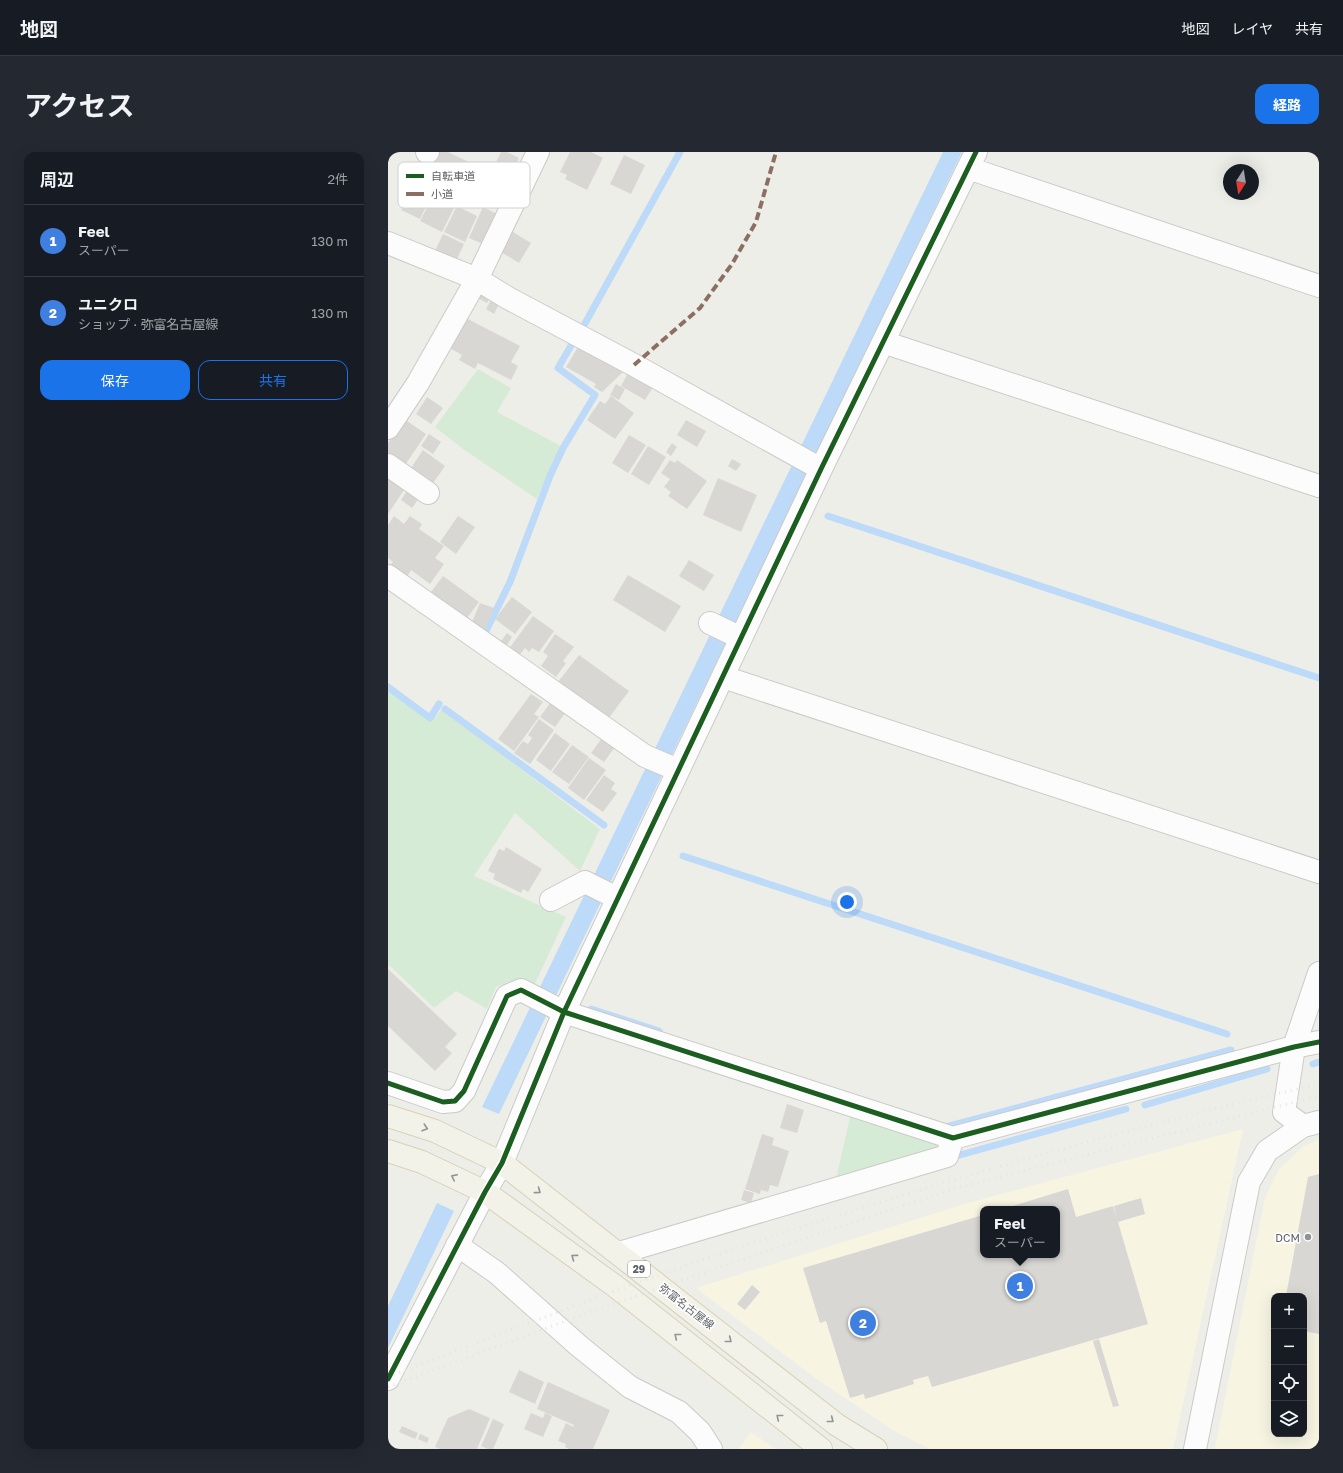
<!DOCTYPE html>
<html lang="ja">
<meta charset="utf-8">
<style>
body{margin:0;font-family:"Golos Text","Noto Sans JP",sans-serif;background:#242831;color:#f1f3f6}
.controls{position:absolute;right:12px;bottom:12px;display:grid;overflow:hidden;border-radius:8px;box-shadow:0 4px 16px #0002}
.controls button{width:36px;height:36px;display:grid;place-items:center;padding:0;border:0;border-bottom:1px solid #363941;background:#171b24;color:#f1f3f6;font:20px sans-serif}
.compass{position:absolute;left:835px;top:12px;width:36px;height:36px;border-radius:50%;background:#171b24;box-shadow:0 4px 16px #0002;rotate:192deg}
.you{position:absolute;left:459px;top:750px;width:14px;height:14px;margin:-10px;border:3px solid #fff;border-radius:50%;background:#1a73e8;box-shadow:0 0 0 6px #1a73e833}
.badge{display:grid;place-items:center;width:26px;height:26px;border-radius:50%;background:#1a73e8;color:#fff;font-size:13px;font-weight:700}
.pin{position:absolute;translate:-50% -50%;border:2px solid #fff;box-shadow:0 1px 4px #0006}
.popup{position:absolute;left:592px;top:1054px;width:80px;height:52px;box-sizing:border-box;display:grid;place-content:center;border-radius:8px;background:#171b24;filter:drop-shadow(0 1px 3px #0005);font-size:13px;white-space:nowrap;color:#9ea1a6}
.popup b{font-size:15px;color:#f1f3f6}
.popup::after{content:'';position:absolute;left:50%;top:100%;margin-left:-8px;border:8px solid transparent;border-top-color:#171b24}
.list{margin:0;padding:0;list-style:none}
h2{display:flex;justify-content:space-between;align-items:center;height:52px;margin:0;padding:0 16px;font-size:17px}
h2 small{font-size:13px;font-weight:400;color:#9ea1a6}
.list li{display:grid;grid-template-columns:26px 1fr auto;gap:12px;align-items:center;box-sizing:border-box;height:72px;padding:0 16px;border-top:1px solid #363941}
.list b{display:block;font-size:15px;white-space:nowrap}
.list p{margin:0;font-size:13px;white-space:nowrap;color:#9ea1a6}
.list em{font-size:13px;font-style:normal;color:#9ea1a6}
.actions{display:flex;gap:8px;padding:12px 16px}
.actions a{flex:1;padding:9px 0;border:1px solid #1a73e8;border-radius:12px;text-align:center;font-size:14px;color:#1a73e8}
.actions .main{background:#1a73e8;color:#fff}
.icon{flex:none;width:22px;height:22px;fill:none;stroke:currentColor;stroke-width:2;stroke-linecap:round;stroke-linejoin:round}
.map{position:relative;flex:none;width:931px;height:1297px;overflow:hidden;border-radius:12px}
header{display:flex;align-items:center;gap:24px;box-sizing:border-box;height:56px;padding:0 20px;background:#171b24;border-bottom:1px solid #363941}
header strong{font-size:19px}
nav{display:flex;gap:22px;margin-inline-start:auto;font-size:14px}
.intro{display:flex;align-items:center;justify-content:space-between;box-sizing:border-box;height:96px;padding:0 24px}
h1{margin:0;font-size:28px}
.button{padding:10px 18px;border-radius:12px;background:#1a73e8;color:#fff;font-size:14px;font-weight:700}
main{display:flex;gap:24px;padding:0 24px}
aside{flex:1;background:#171b24;border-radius:12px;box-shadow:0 4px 16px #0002}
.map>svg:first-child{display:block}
</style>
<header>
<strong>地図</strong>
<nav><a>地図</a><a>レイヤ</a><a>共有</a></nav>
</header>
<div class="intro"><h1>アクセス</h1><a class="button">経路</a></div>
<main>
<aside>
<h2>周辺<small>2件</small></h2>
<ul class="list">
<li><span class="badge" style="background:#3f7fe0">1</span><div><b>Feel</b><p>スーパー</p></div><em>130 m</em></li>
<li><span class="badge" style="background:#3f7fe0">2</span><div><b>ユニクロ</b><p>ショップ · 弥富名古屋線</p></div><em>130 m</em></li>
</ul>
<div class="actions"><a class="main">保存</a><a>共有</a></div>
</aside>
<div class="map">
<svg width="931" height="1297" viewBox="0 0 931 1297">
<rect width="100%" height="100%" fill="#eeeee9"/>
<path fill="#f7f5e2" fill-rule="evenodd" d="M 855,977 L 785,1297 L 542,1297 L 508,1280 L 429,1227 L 308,1136 L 580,1051 ZM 595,1057 L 669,1057 L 669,1103 L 595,1103 Z
M 931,987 L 931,1297 L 827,1297 L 877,1046 L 891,1017 L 915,995 ZM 886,1144 L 916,1144 L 916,1282 L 886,1282 Z
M 363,1280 L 387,1297 L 351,1297 Z"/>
<path fill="#d6ebd5" d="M 90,217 L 123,236 L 109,260 L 173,294 L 149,347 L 75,297 L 47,275 Z
M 0,534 L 47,565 L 54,557 L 212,677 L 192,719 L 127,661 L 86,724 L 178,765 L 145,836 L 127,828 L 108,835 L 99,857 L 68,839 L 46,856 L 1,813 L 0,814 Z
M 462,965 L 549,991 L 552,996 L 447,1031 Z"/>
<path fill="#bddaf8" d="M 555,0 L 574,0 L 111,962 L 94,955 Z
M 49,1051 L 66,1059 L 0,1196 L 0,1154 Z"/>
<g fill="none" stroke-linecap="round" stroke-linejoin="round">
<path stroke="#bddaf8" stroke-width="7" d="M 195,175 L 292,0
M 440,364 L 931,526
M 96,483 L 122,430 L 162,324 L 175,296 L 207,243 L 170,216 L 184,192
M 0,535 L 42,566 L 51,552
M 57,557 L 216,673
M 295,704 L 839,882
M 203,857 L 271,879
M 925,912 L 931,910
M 757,953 L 879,917
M 554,974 L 558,975 L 843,898
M 572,1003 L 738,957"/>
</g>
<path fill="#d8d7d4" d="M 49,0 L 60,0 L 95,17 L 89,29 L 87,28 L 76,51 L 40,33 L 43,26 L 37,23 Z
M 113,0 L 119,0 L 131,6 L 123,22 L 106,14 Z
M 182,0 L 203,0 L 215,6 L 199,38 L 177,27 L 179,23 L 172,20 Z
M 236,3 L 257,13 L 243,42 L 222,32 Z
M 105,24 L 124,34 L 114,53 L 92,41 L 96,34 L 100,36 Z
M 26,31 L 45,40 L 32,67 L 13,58 Z
M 45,43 L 67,54 L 54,80 L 32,69 Z
M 69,54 L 89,64 L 77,90 L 56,80 Z
M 95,55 L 111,63 L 97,93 L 81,86 Z
M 120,77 L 143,91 L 131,111 L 108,97 Z
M 55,82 L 76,92 L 67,111 L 46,101 Z
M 88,136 L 103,144 L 99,151 L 84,143 Z
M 103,148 L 111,152 L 106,162 L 98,157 Z
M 74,164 L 132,194 L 123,210 L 130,214 L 123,228 L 90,211 L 87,217 L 71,208 L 74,203 L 58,194 Z
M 190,195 L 235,220 L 214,240 L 206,235 L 208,232 L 178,215 Z
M 240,221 L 265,235 L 257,248 L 233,234 Z
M 228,232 L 237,237 L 231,248 L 222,243 Z
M 223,244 L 246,261 L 227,287 L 199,268 L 212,249 L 217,252 Z
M 39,245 L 55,256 L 43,272 L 28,262 Z
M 16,267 L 38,282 L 15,316 L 0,305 L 0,291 Z
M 298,268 L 318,279 L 309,295 L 289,283 Z
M 41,282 L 53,290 L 45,302 L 33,294 Z
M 241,283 L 258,293 L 240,321 L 224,311 Z
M 284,291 L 289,295 L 283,304 L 278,300 Z
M 260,294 L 278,305 L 261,333 L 243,322 Z
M 35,298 L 57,314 L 41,337 L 19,322 Z
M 344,307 L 353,312 L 348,319 L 340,314 Z
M 282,308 L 287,311 L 289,308 L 319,329 L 299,357 L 280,344 L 283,340 L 276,335 L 282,327 L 273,321 Z
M 330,326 L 369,343 L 353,380 L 315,363 Z
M 0,327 L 16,338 L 0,362 Z
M 22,334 L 34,342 L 24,356 L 13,348 Z
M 6,364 L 16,372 L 22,364 L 34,372 L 31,377 L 56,394 L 47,406 L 56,412 L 42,432 L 23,418 L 19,425 L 2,413 L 5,410 L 0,406 L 0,373 Z
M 70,364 L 87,375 L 68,402 L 52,390 Z
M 301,408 L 326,423 L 316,439 L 291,424 Z
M 240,423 L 293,454 L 277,480 L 225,448 Z
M 55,424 L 91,450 L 79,466 L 43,440 Z
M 124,445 L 144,460 L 127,482 L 107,467 Z
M 92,451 L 106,456 L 97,478 L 83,472 Z
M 145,464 L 166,479 L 151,500 L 144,496 L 141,500 L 137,496 L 130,505 L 120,498 Z
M 119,481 L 124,485 L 117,496 L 111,492 Z
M 167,482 L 186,495 L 175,509 L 178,511 L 168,525 L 153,514 L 160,504 L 155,500 Z
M 191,503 L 241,539 L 220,567 L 170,530 Z
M 143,542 L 155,550 L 146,562 L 151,565 L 126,599 L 110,587 Z
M 162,551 L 177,561 L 167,575 L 152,565 Z
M 151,567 L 166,578 L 142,612 L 126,601 L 135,589 L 140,592 L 144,586 L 140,583 Z
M 167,581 L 182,592 L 163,619 L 148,608 Z
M 214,586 L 227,595 L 216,610 L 203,601 Z
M 184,593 L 201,605 L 181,632 L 164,620 Z
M 201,606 L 218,618 L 196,648 L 180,636 Z
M 216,623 L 227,631 L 223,637 L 229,641 L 215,660 L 198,648 Z
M 118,695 L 154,717 L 140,740 L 135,737 L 133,741 L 105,727 L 107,722 L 100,719 L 111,697 L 116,699 Z
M 0,817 L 69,882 L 57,895 L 64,901 L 47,919 L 0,874 Z
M 399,952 L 416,958 L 409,981 L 392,976 Z
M 374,982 L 386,986 L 384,993 L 401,999 L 390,1035 L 382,1033 L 380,1040 L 373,1038 L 372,1042 L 357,1037 Z
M 931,1022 L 931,1182 L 916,1179 L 916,1144 L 898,1144 L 920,1025 Z
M 680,1037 L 688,1065 L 725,1054 L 728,1063 L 726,1054 L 753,1046 L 757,1062 L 730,1070 L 760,1172 L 544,1235 L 540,1224 L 525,1228 L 526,1232 L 477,1247 L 476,1242 L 462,1246 L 438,1169 L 432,1171 L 415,1116 L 595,1063 L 595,1103 L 669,1103 L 669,1057 L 615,1057 Z
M 356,1038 L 366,1041 L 363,1051 L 353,1048 Z
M 364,1133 L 372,1140 L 357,1158 L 349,1152 Z
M 711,1187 L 731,1254 L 725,1255 L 705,1189 Z
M 131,1218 L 156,1230 L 147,1252 L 121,1240 Z
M 160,1230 L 222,1258 L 205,1297 L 181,1297 L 177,1295 L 178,1292 L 170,1289 L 178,1271 L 185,1275 L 186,1273 L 149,1257 Z
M 81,1257 L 102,1266 L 89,1297 L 52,1297 L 47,1295 L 60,1266 Z
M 143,1261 L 155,1266 L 157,1261 L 164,1264 L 155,1285 L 136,1277 Z
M 105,1267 L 116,1272 L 105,1297 L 100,1297 L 93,1294 Z
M 14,1274 L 30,1281 L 27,1287 L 11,1280 Z
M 32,1282 L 41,1286 L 39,1291 L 30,1287 Z"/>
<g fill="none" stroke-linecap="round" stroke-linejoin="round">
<g stroke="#cacbc9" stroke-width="24">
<path id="minor" d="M 39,0 L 40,0
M 580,16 L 931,134
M 0,91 L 89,127 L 120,146 L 246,213 L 433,317
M 495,190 L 931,334
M 0,276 L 30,231 L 89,127 L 150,0
M 0,313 L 40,341
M 0,424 L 257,604 L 290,618
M 322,471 L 353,486
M 335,525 L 931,720
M 163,748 L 197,730 L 229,746
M 0,931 L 55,950 L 67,949 L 76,939 L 119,844 L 133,838 L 176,860 L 565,986 L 906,895 L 931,890
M 915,974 L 896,960 L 906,895 L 931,821
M 69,1093 L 109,1121 L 191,1194 L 242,1235 L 291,1260 L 312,1280 L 323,1297
M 231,1101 L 559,1004 L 565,986
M 0,1227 L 97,1040 L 114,1011 L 176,860 L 433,317 L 588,0
M 807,1297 L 861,1030 L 879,999 L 915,974 L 931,970"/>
</g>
<g stroke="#d7d1b5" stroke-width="24">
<path id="major" d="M 0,964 L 47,979 L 114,1011 L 449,1273 L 488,1297
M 0,999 L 34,1010 L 97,1040 L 227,1134 L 433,1297"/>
</g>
<use href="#minor" stroke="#fcfcfc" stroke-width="22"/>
<use href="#major" stroke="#f3f2e9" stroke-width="22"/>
<path stroke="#e4e5e4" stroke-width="3" stroke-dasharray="1 5" stroke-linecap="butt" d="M 0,1225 C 127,1176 254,1127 383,1085 C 563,1026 746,974 931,932
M 0,1235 L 199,1161 L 386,1097 L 572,1035 L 931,944"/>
<path stroke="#8d6e63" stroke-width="4" stroke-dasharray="8 4" stroke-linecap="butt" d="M 246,213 L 312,156 L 344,112 L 368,70 L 388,0"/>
<g stroke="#fff" stroke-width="8">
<path id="cycleway" d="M 0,931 L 55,950 L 67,949 L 76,939 L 119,844 L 133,838 L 176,860 L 565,986 L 906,895 L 931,890
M 0,1227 L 97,1040 L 114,1011 L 176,860 L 433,317 L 588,0"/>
</g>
<use href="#cycleway" stroke="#1b5e20" stroke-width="5"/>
</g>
<defs><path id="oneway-chevron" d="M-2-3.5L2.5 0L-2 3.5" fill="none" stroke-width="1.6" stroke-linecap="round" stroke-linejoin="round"/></defs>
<g stroke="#929494">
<use href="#oneway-chevron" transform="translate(37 976) rotate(18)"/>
<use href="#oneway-chevron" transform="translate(66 1025) rotate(-154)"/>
<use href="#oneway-chevron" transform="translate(150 1039) rotate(37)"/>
<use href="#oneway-chevron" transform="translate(186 1105) rotate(-144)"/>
<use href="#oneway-chevron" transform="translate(289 1184) rotate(-141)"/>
<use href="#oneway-chevron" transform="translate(341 1188) rotate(38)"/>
<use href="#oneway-chevron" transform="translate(391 1265) rotate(-141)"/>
<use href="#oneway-chevron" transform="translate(443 1268) rotate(38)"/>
</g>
<circle fill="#909294" stroke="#fff" stroke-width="1.5" cx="920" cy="1085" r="4"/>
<g text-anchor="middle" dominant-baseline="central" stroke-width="3" stroke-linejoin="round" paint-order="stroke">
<rect fill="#fff" stroke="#8e9095" stroke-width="1" x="240" y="1109" width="22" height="16" rx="3"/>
<g font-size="10" font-weight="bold" fill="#5e6167">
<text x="251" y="1117">29</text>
</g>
<g font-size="11" fill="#5e6167" stroke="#fff" text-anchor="end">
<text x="912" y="1085">DCM</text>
</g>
<g font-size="11" fill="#5e6167" stroke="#fff">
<text transform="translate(299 1154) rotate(38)">弥富名古屋線</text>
</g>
</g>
<rect x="10" y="10" width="132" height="46" rx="6" fill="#fff" stroke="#cfd0d1" stroke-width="1"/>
<rect x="18" y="22" width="18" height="4" fill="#1b5e20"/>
<rect x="18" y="40" width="18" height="4" fill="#8d6e63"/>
<g font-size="11" fill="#5e6167">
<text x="43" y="28">自転車道</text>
<text x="43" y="46">小道</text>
</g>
</svg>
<div class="controls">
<button>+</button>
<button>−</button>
<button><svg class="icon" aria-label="locate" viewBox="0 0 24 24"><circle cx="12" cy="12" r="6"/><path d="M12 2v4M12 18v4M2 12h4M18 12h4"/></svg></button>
<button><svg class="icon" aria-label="layers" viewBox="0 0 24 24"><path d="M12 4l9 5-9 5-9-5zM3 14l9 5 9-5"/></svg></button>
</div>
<svg class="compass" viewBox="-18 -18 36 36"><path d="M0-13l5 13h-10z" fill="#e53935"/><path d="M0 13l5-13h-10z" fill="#9ea1a6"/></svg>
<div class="you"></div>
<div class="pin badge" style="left:632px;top:1134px;background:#3f7fe0">1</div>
<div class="popup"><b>Feel</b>スーパー</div>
<div class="pin badge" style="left:475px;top:1171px;background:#3f7fe0">2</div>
</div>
</main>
